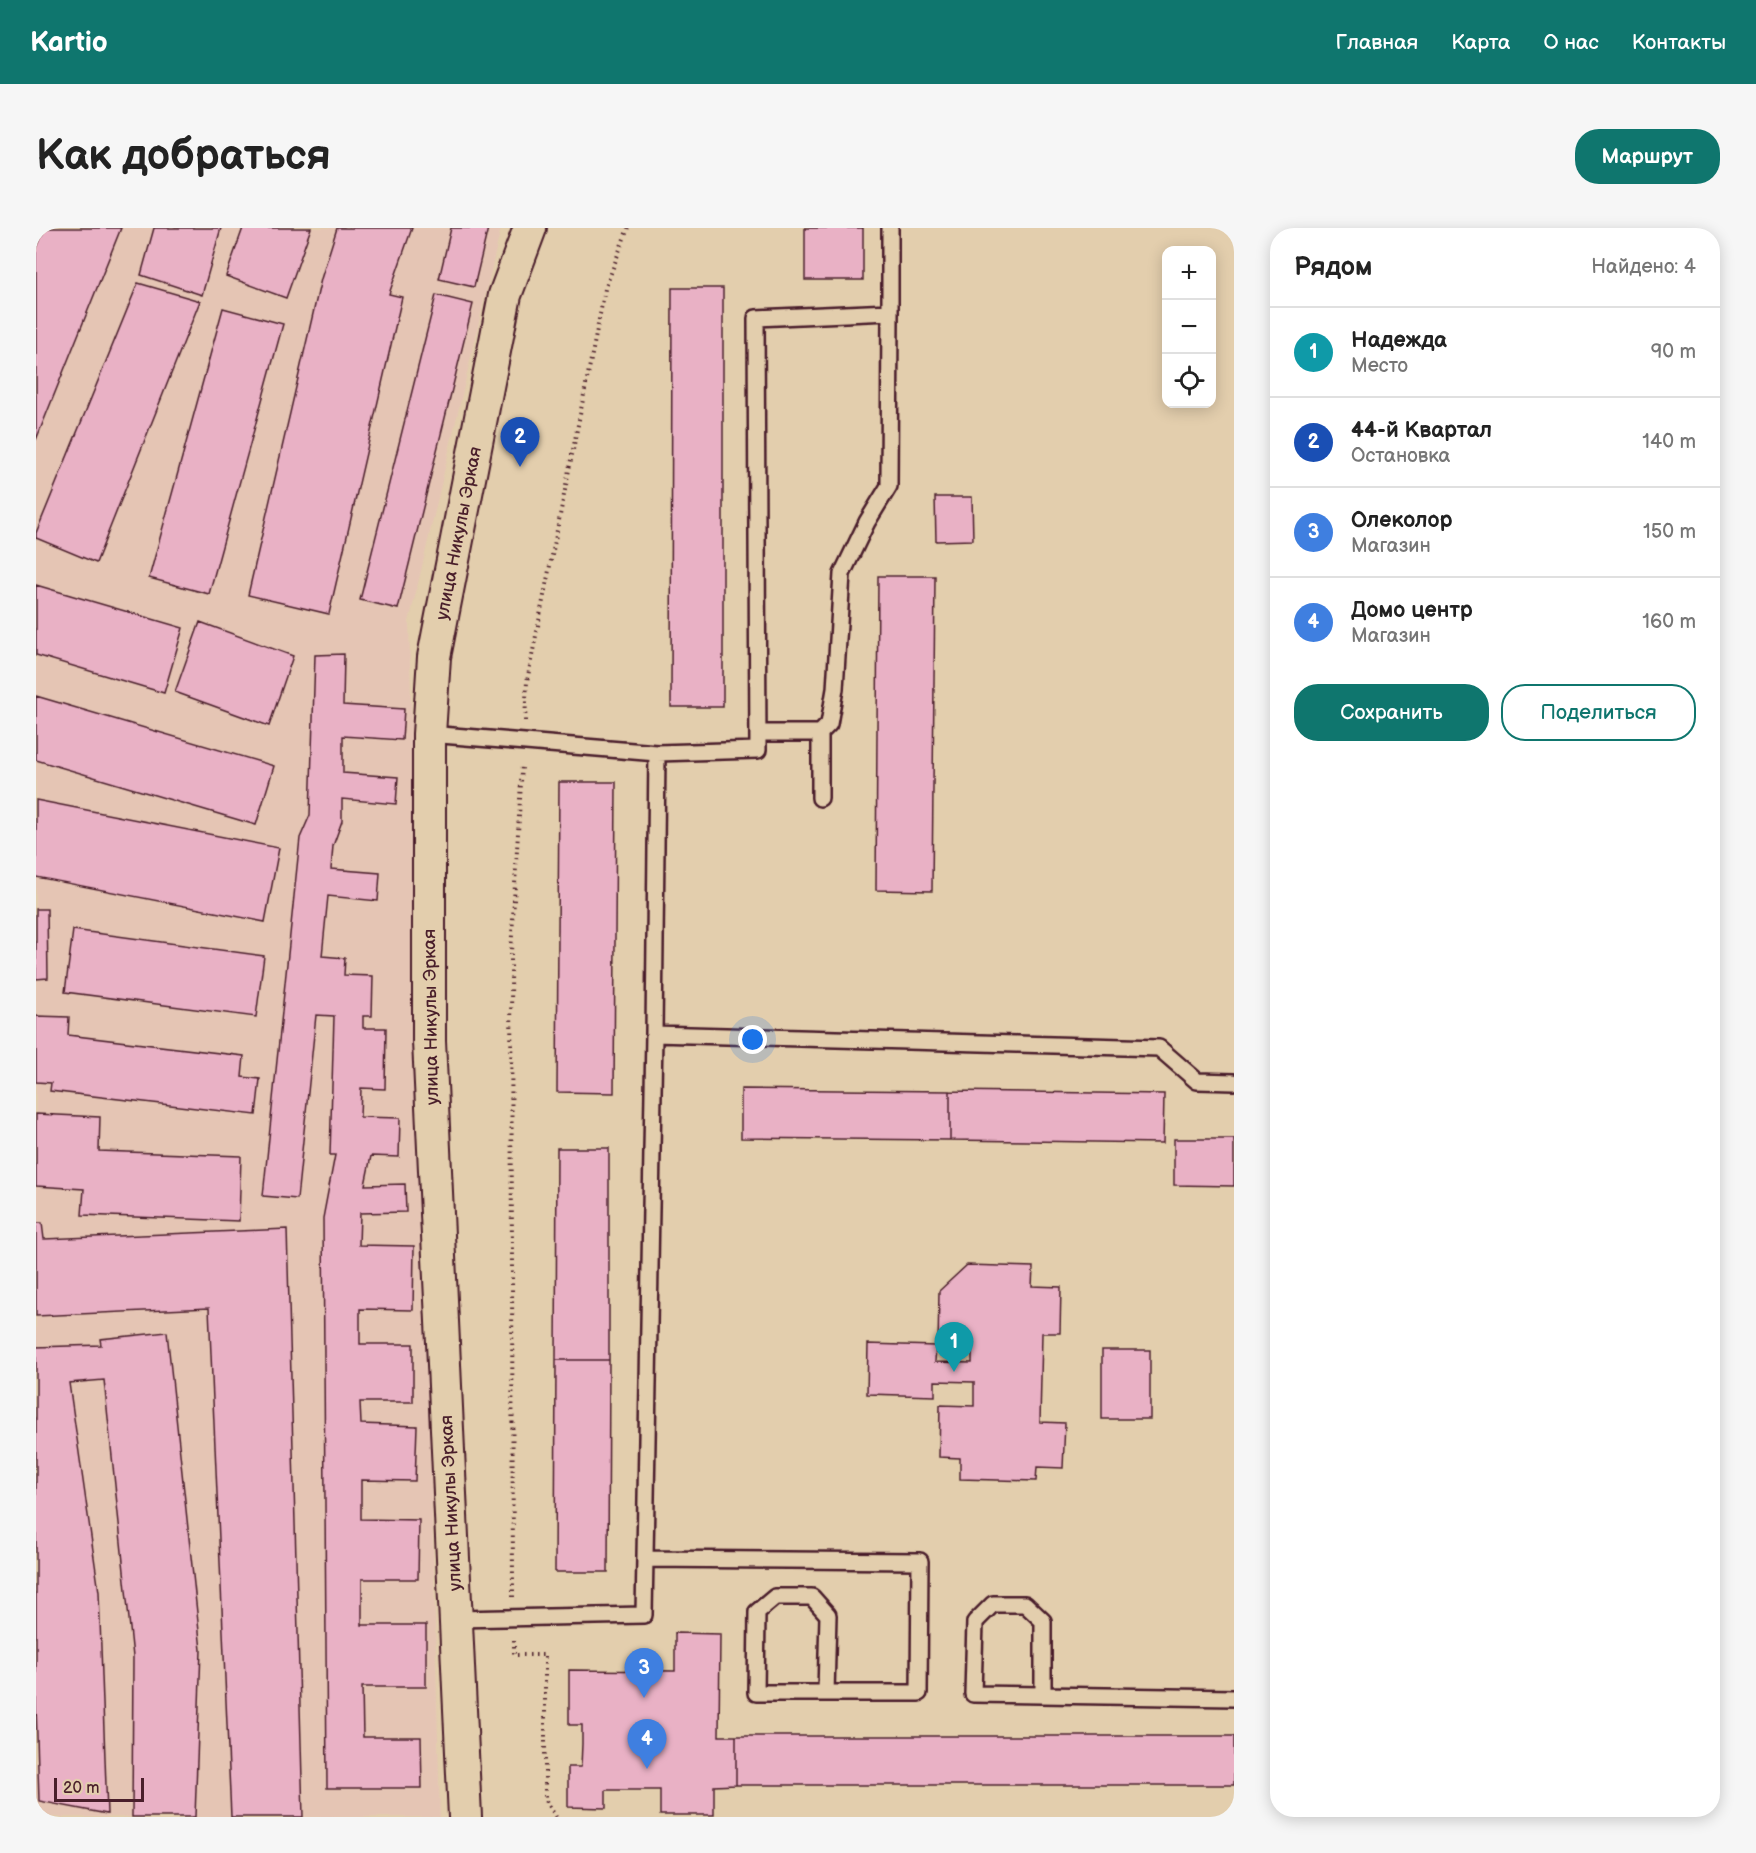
<!DOCTYPE html>
<html lang="ru">
<meta charset="utf-8">
<style>
body{margin:0;font-family:"Balsamiq Sans",sans-serif;background:#f6f6f6;color:#222}
.controls{position:absolute;right:18px;top:18px;display:grid;overflow:hidden;border-radius:12px;box-shadow:0 3px 15px #0003}
.controls button{width:54px;height:54px;display:grid;place-items:center;padding:0;border:0;border-bottom:2px solid #e0e0e0;background:#fff;color:#222;font:30px sans-serif}
.scale{position:absolute;left:18px;bottom:15px;width:90px;box-sizing:border-box;padding-left:6px;border:3px solid #4a1f2b;border-top:0;font-size:16px;line-height:21px;white-space:nowrap;color:#4a1f2b;-webkit-text-stroke:4px #e3cead;paint-order:stroke}
.you{position:absolute;left:717px;top:812px;width:21px;height:21px;margin:-15px;border:4px solid #fff;border-radius:50%;background:#1a73e8;box-shadow:0 0 0 9px #1a73e833}
.badge{display:grid;place-items:center;width:39px;height:39px;border-radius:50%;background:#0f766e;color:#fff;font-size:20px;font-weight:700}
.pin{position:absolute;translate:-50% -50px;filter:drop-shadow(0 2px 3px #0008)}
.pin::after{content:'';position:absolute;top:32px;width:21px;height:18px;background:inherit;clip-path:polygon(0 0,100% 0,50% 100%)}
.list{margin:0;padding:0;list-style:none}
h2{display:flex;justify-content:space-between;align-items:center;height:78px;margin:0;padding:0 24px;font-size:26px}
h2 small{font-size:20px;font-weight:400;color:#767676}
.list li{display:grid;grid-template-columns:39px 1fr auto;gap:18px;align-items:center;box-sizing:border-box;height:90px;padding:0 24px;border-top:2px solid #e0e0e0}
.list b{display:block;font-size:22px;white-space:nowrap}
.list p{margin:0;font-size:20px;white-space:nowrap;color:#767676}
.list em{font-size:20px;font-style:normal;color:#767676}
.actions{display:flex;gap:12px;padding:18px 24px}
.actions a{flex:1;padding:14px 0;border:2px solid #0f766e;border-radius:24px;text-align:center;font-size:21px;color:#0f766e}
.actions .main{background:#0f766e;color:#fff}
.icon{flex:none;width:33px;height:33px;fill:none;stroke:currentColor;stroke-width:2;stroke-linecap:round;stroke-linejoin:round}
.map{position:relative;flex:none;width:1198px;height:1589px;overflow:hidden;border-radius:24px}
header{display:flex;align-items:center;gap:36px;box-sizing:border-box;height:84px;padding:0 30px;background:#0f766e;color:#fff}
header strong{font-size:28px}
nav{display:flex;gap:33px;margin-inline-start:auto;font-size:21px}
.intro{display:flex;align-items:center;justify-content:space-between;box-sizing:border-box;height:144px;padding:0 36px}
h1{margin:0;font-size:42px}
.button{padding:15px 27px;border-radius:24px;background:#0f766e;color:#fff;font-size:21px;font-weight:700}
main{display:flex;gap:36px;padding:0 36px}
aside{flex:1;background:#fff;border-radius:24px;box-shadow:0 3px 15px #0003}
.map>svg:first-child{display:block}
</style>
<header>
<strong>Kartio</strong>
<nav><a>Главная</a><a>Карта</a><a>О нас</a><a>Контакты</a></nav>
</header>
<div class="intro"><h1>Как добраться</h1><a class="button">Маршрут</a></div>
<main>
<div class="map">
<svg width="1198" height="1589" viewBox="0 0 1198 1589">
<rect width="100%" height="100%" fill="#e3cead"/>
<filter id="ink" filterUnits="userSpaceOnUse"><feTurbulence type="fractalNoise" baseFrequency=".0167" numOctaves="2"/><feDisplacementMap in="SourceGraphic" scale="12" xChannelSelector="R" yChannelSelector="G"/><feConvolveMatrix kernelMatrix="1 2 1 2 8 2 1 2 1" color-interpolation-filters="sRGB"/></filter>
<g filter="url(#ink)">
<path fill="#e5c5b4" d="M 0,0 L 465,0 L 373,394 L 404,1589 L 0,1589 Z"/>
<path fill="#e9b1c5" stroke="#4a1f2b" stroke-width="1.5" d="M 9,0 L 85,0 L 0,212 L 0,22 Z
M 118,0 L 185,0 L 166,67 L 105,47 Z
M 207,0 L 275,0 L 250,70 L 190,48 Z
M 301,0 L 376,0 L 353,66 L 366,69 L 293,386 L 212,367 L 285,51 Z
M 415,0 L 452,0 L 438,59 L 403,51 Z
M 769,0 L 827,0 L 827,52 L 769,52 Z
M 102,55 L 164,73 L 60,335 L 0,310 L 0,305 Z
M 636,60 L 687,60 L 687,479 L 635,479 Z
M 400,67 L 437,76 L 362,381 L 324,372 Z
M 187,80 L 247,96 L 173,366 L 113,350 Z
M 899,269 L 936,269 L 937,312 L 900,313 Z
M 842,348 L 899,348 L 896,663 L 840,662 Z
M 0,357 L 147,400 L 128,465 L 0,427 Z
M 164,394 L 257,428 L 233,498 L 139,464 Z
M 308,426 L 307,477 L 368,481 L 366,512 L 307,508 L 307,545 L 362,549 L 360,576 L 306,571 L 306,593 L 297,618 L 295,641 L 344,645 L 342,673 L 292,668 L 286,728 L 309,730 L 308,747 L 337,748 L 336,788 L 327,788 L 327,800 L 350,800 L 349,861 L 325,860 L 324,889 L 364,890 L 363,929 L 335,928 L 329,957 L 369,956 L 370,984 L 324,985 L 323,1017 L 378,1018 L 377,1082 L 324,1081 L 324,1116 L 377,1116 L 377,1174 L 324,1174 L 325,1196 L 381,1198 L 379,1253 L 325,1252 L 325,1291 L 383,1292 L 382,1351 L 326,1351 L 326,1397 L 390,1397 L 390,1459 L 326,1459 L 327,1509 L 385,1509 L 386,1560 L 291,1560 L 287,990 L 299,927 L 294,927 L 298,788 L 280,787 L 261,971 L 227,968 L 264,610 L 274,587 L 279,427 Z
M 0,468 L 238,538 L 220,597 L 0,532 Z
M 523,554 L 580,554 L 578,865 L 521,864 Z
M 0,572 L 243,620 L 229,694 L 0,649 Z
M 0,681 L 11,681 L 12,750 L 0,751 Z
M 37,702 L 228,728 L 220,789 L 29,764 Z
M 0,788 L 33,789 L 32,807 L 208,828 L 206,849 L 224,851 L 220,887 L 14,863 L 15,855 L 0,854 Z
M 705,861 L 914,863 L 914,912 L 705,910 Z
M 914,863 L 1128,866 L 1127,915 L 914,912 Z
M 0,886 L 64,889 L 63,923 L 205,928 L 203,993 L 46,987 L 48,961 L 0,958 Z
M 1138,911 L 1198,911 L 1198,958 L 1138,957 Z
M 521,920 L 573,920 L 573,1132 L 520,1132 Z
M 0,995 L 6,995 L 8,1011 L 251,1001 L 267,1589 L 195,1589 L 173,1080 L 0,1088 Z
M 931,1037 L 997,1039 L 996,1058 L 1025,1059 L 1024,1105 L 1006,1105 L 1004,1194 L 1029,1195 L 1027,1240 L 1001,1239 L 1000,1253 L 924,1251 L 924,1230 L 903,1229 L 904,1177 L 938,1178 L 938,1154 L 899,1153 L 899,1168 L 831,1166 L 832,1116 L 900,1118 L 899,1134 L 936,1135 L 936,1120 L 902,1119 L 903,1063 Z
M 131,1104 L 165,1422 L 159,1589 L 96,1589 L 97,1429 L 68,1152 L 33,1155 L 63,1364 L 71,1586 L 3,1573 L 0,1476 L 0,1119 L 65,1117 L 64,1111 Z
M 1066,1122 L 1114,1122 L 1114,1191 L 1066,1191 Z
M 520,1132 L 573,1132 L 572,1344 L 519,1344 Z
M 639,1405 L 684,1406 L 683,1508 L 700,1508 L 700,1557 L 678,1558 L 678,1587 L 624,1587 L 624,1562 L 570,1562 L 570,1580 L 532,1579 L 532,1539 L 545,1539 L 546,1516 L 546,1497 L 533,1497 L 533,1442 L 639,1443 Z
M 700,1508 L 1198,1508 L 1198,1557 L 700,1557 Z"/>
<g fill="none" stroke-linecap="round" stroke-linejoin="round">
<g stroke="#4a1f2b" stroke-width="20">
<path id="lane" d="M 722,505 L 784,505 L 793,496 L 799,461 L 806,346 L 831,294 L 853,258 L 854,84
M 784,505 L 784,570
M 393,506 L 621,525 L 722,522 L 720,90 L 854,84 L 854,0
M 621,525 L 618,806 L 1123,820 L 1161,853 L 1198,854
M 609,1331 L 884,1333 L 883,1465 L 720,1465 L 721,1384 L 739,1369 L 776,1369 L 792,1387 L 790,1465
M 421,1391 L 608,1387 L 618,806
M 1007,1467 L 1007,1393 L 989,1376 L 957,1376 L 939,1394 L 937,1466 L 1198,1470"/>
</g>
<g stroke="#4a1f2b" stroke-width="36">
<g id="street">
<path id="s1" d="M 429,1589 L 393,813 L 393,506 L 398,429 L 469,67 L 494,0"/>
</g>
</g>
<path stroke="#4a1f2b" stroke-width="4" stroke-dasharray="1.5 4.5" stroke-linecap="butt" d="M 489,493 L 491,453 L 569,61 L 592,0
M 477,1369 L 475,724 L 486,537
M 478,1412 L 478,1427 L 509,1427 L 509,1571 L 520,1589"/>
<use href="#lane" stroke="#e3cead" stroke-width="15"/>
<use href="#street" stroke="#e3cead" stroke-width="32"/>
</g>
</g>
<g text-anchor="middle" dominant-baseline="central" stroke-width="4.5" stroke-linejoin="round" paint-order="stroke">
<g font-size="18" fill="#4a1f2b" stroke="#e3cead">
<text stroke="none"><textPath href="#s1" startOffset="1287">улица Никулы Эркая</textPath></text>
<text transform="translate(395 789) rotate(-91)">улица Никулы Эркая</text>
<text transform="translate(415 1275) rotate(-93)">улица Никулы Эркая</text>
</g>
</g>
</svg>
<div class="controls">
<button>+</button>
<button>−</button>
<button><svg class="icon" aria-label="locate" viewBox="0 0 24 24"><circle cx="12" cy="12" r="6"/><path d="M12 2v4M12 18v4M2 12h4M18 12h4"/></svg></button>
</div>
<div class="scale">20 m</div>
<div class="you"></div>
<div class="pin badge" style="left:918px;top:1144px;background:#0f9aa8">1</div>
<div class="pin badge" style="left:484px;top:239px;background:#1a4fb4">2</div>
<div class="pin badge" style="left:608px;top:1470px;background:#3f7fe0">3</div>
<div class="pin badge" style="left:611px;top:1541px;background:#3f7fe0">4</div>
</div>
<aside>
<h2>Рядом<small>Найдено: 4</small></h2>
<ul class="list">
<li><span class="badge" style="background:#0f9aa8">1</span><div><b>Надежда</b><p>Место</p></div><em>90 m</em></li>
<li><span class="badge" style="background:#1a4fb4">2</span><div><b>44-й Квартал</b><p>Остановка</p></div><em>140 m</em></li>
<li><span class="badge" style="background:#3f7fe0">3</span><div><b>Олеколор</b><p>Магазин</p></div><em>150 m</em></li>
<li><span class="badge" style="background:#3f7fe0">4</span><div><b>Домо центр</b><p>Магазин</p></div><em>160 m</em></li>
</ul>
<div class="actions"><a class="main">Сохранить</a><a>Поделиться</a></div>
</aside>
</main>
